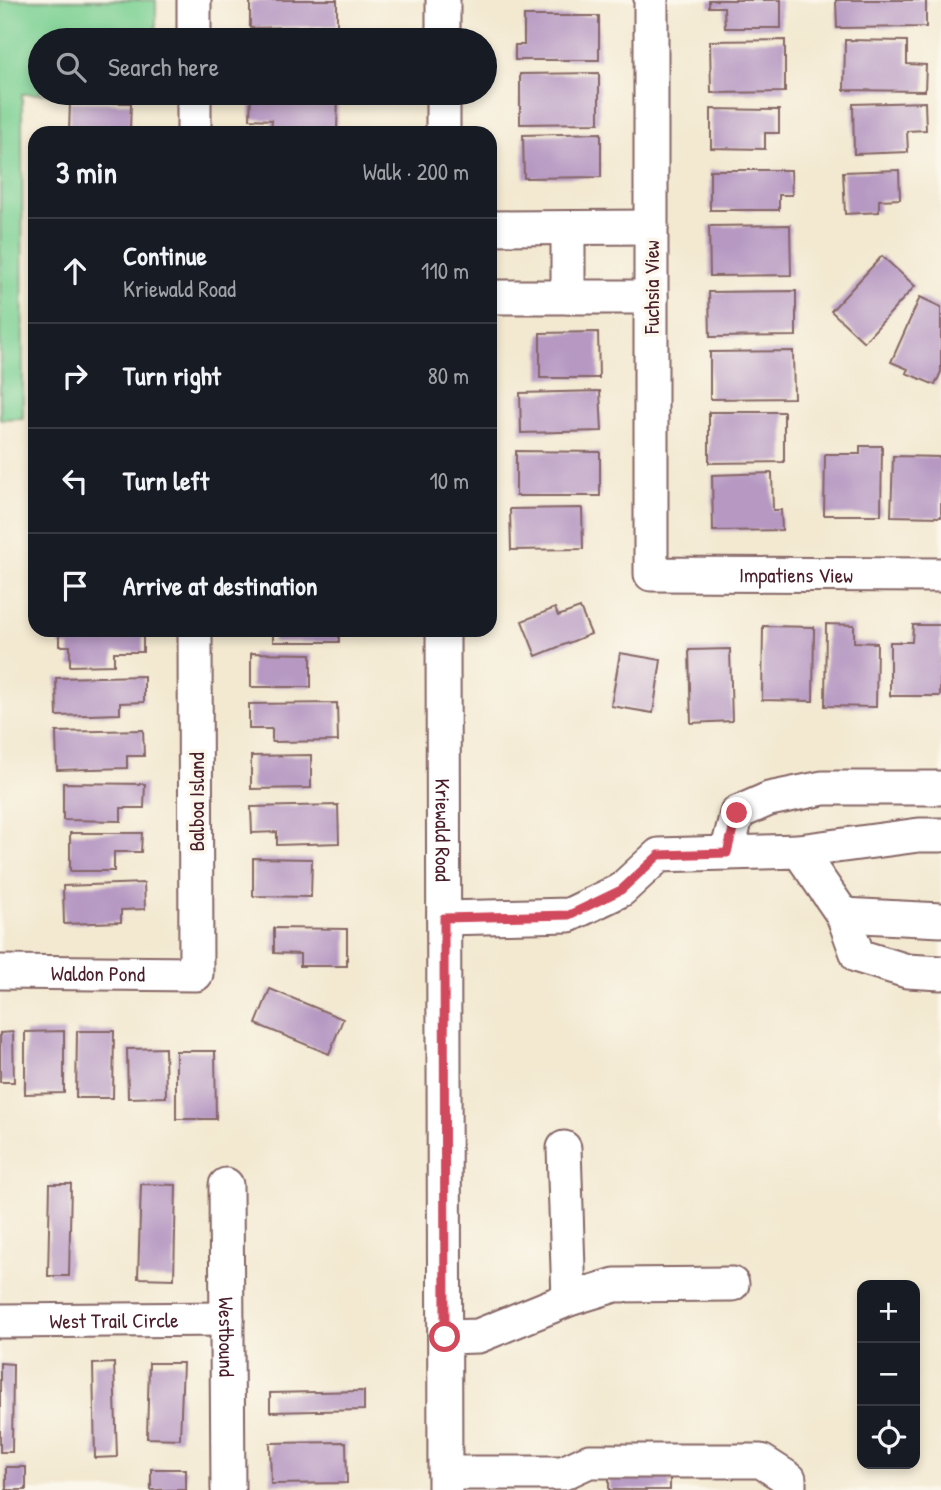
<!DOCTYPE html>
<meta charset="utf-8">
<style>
body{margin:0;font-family:"Patrick Hand",sans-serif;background:#20242c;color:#f1f3f6}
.controls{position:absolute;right:21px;bottom:21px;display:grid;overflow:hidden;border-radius:14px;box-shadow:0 4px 10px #0003}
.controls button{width:63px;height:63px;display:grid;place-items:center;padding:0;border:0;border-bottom:2px solid #363941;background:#171b24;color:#f1f3f6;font:35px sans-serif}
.stop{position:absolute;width:21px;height:21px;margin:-16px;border:5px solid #d1495b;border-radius:50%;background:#fff}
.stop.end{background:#d1495b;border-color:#fff;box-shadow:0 2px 7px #0008}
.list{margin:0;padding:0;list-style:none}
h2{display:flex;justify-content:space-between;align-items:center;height:91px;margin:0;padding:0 28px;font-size:30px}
h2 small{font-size:23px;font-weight:400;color:#9ea1a6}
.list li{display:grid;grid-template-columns:46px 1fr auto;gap:21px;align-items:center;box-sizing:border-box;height:105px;padding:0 28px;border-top:2px solid #363941}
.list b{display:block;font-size:26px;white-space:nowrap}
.list p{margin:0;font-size:23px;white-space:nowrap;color:#9ea1a6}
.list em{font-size:23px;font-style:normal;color:#9ea1a6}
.icon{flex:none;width:38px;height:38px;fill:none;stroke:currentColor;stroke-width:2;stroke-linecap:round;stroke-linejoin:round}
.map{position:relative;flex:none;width:941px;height:1490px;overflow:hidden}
.search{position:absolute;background:#171b24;box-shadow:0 4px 10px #0003;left:28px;top:28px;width:469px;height:77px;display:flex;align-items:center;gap:18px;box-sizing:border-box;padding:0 24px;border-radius:38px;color:#9ea1a6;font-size:26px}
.panel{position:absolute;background:#171b24;box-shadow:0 4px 10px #0003;left:28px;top:126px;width:469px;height:511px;border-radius:21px}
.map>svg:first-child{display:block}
</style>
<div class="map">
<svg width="941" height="1490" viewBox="0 0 941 1490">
<rect width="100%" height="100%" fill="#fbf7ec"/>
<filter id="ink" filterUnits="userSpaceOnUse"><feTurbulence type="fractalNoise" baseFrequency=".0143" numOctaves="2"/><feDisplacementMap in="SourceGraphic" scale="14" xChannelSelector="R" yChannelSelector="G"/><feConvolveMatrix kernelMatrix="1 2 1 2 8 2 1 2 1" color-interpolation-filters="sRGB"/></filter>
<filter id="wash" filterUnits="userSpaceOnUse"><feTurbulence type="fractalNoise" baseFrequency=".00686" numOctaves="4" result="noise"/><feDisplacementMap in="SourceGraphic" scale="28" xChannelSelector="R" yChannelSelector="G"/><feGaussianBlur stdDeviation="1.57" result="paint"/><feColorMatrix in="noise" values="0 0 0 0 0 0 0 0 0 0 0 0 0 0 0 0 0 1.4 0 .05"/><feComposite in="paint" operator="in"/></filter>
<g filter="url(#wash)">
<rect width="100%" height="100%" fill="#f3e9d1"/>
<path fill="#7cd093" stroke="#63785f" stroke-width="2" d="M 0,0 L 156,0 L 156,40 L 40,40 L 40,93 L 136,93 L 22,94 L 23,418 L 0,419 Z"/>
<g id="blocks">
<path fill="#b698c2" d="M 273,0 L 337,0 L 337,26 L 250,28 L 250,2 Z
M 709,0 L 781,0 L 781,28 L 725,28 L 724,7 L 709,7 Z
M 836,0 L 926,0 L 926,27 L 837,28 Z
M 524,16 L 599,16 L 599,60 L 515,60 L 515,45 L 524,45 Z
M 785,40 L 785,92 L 711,93 L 710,41 Z
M 845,40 L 907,41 L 907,64 L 926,65 L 925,91 L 844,90 Z
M 599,73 L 599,123 L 520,124 L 520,74 Z
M 251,93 L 338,95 L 337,131 L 271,130 L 272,120 L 250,119 Z
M 70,102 L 131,103 L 130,129 L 114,128 L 114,133 L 69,133 Z
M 925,102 L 926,130 L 907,131 L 908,152 L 854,154 L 853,104 Z
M 711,109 L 779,110 L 779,133 L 765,133 L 765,149 L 711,148 Z
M 601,133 L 601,177 L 524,178 L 523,135 Z
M 710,170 L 791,170 L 792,195 L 779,195 L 779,210 L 710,210 Z
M 899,170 L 900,199 L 879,200 L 879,212 L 845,214 L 843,172 Z
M 790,225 L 791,275 L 710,276 L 709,226 Z
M 882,256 L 915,286 L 864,342 L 831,311 Z
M 796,291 L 796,336 L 710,337 L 709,292 Z
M 920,297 L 941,307 L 941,372 L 935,385 L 906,373 L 908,369 L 891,362 Z
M 598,332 L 599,378 L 540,378 L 540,333 Z
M 793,351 L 794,398 L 710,399 L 710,352 Z
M 600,391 L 602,431 L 521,433 L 520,393 Z
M 709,412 L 784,412 L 784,462 L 709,463 Z
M 860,446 L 882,446 L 881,515 L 824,515 L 825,454 L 860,454 Z
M 516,451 L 600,452 L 600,496 L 516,496 Z
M 893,456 L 941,457 L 941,517 L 891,516 Z
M 772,473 L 773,510 L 781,510 L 782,530 L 713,531 L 712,475 Z
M 582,508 L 583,549 L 511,550 L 510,509 Z
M 555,608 L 558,616 L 580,608 L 591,634 L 536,656 L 522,621 Z
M 826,624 L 854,625 L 854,642 L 877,643 L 876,707 L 825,706 Z
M 913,625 L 941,625 L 940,696 L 890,696 L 890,642 L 912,642 Z
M 763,626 L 814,627 L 813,701 L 762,700 Z
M 59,630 L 143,630 L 143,652 L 114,652 L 114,665 L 70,666 L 70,646 L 59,646 Z
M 273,630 L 339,630 L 339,642 L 273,642 Z
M 730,649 L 732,721 L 691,723 L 689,650 Z
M 251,653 L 311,654 L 311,687 L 251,687 Z
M 620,653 L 661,660 L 653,713 L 611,706 Z
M 144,676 L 144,702 L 120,703 L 120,714 L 57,716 L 56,678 Z
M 337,703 L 338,741 L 272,742 L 272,729 L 249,729 L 249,704 Z
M 143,730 L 144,756 L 127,756 L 127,768 L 57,770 L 56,732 Z
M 311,755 L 311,788 L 251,789 L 251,756 Z
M 63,783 L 145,784 L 144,808 L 121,808 L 121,821 L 63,820 Z
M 338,805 L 339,843 L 277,845 L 277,832 L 252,833 L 251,807 Z
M 70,833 L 142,833 L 141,852 L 114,852 L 114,871 L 70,871 Z
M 253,858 L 312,859 L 311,897 L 253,896 Z
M 144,883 L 145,909 L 121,910 L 121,922 L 64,924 L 63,886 Z
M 274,928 L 347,929 L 347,966 L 300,966 L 300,954 L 274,953 Z
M 270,989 L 343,1019 L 329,1054 L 256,1024 Z
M 64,1031 L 64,1093 L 25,1094 L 25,1032 Z
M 77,1031 L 114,1031 L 113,1098 L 76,1098 Z
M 13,1032 L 14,1082 L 0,1082 L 0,1033 Z
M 165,1048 L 166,1097 L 128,1098 L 127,1049 Z
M 176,1051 L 215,1051 L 216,1119 L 176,1119 Z
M 50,1184 L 71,1184 L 69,1276 L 48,1276 Z
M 141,1184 L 176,1185 L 174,1279 L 138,1278 Z
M 0,1363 L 13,1364 L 12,1452 L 0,1452 Z
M 114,1363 L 117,1457 L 95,1458 L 93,1364 Z
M 149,1363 L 183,1363 L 180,1439 L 147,1438 Z
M 364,1391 L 364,1410 L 270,1412 L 270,1393 Z
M 346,1442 L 347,1483 L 271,1484 L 270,1443 Z
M 6,1467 L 26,1467 L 26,1490 L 6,1490 Z
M 151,1469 L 186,1469 L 186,1490 L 151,1490 Z
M 670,1471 L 670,1490 L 609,1490 L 609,1472 Z"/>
</g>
</g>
<g filter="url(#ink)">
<use href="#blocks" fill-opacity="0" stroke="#856665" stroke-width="2"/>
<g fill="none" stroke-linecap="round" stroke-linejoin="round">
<g stroke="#856665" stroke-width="37">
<g id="minor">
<path d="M 194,0 L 194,40"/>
<path d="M 443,0 L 443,40"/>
<path id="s1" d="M 651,0 L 651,574 L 941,575"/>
<path d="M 194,93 L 194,133"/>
<path d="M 443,93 L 443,133"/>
<path d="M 490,228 L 651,227"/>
<path d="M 568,228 L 568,297"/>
<path d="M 490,297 L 651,297"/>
<path id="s2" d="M 443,630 L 445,1490"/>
<path d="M 799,851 L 919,835 L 941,835"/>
<path d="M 727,853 L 799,851 L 843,915 L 858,956 L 907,971 L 941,973"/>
<path d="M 843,915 L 941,920"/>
<path d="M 444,918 L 569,915 L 621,890 L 659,855 L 727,853 L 737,813 L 769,799 L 823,788 L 941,788"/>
<path id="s3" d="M 0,972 L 196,974 L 195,630"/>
<path d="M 564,1148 L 569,1299"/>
<path id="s4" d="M 226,1185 L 228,1490"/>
<path id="s5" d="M 0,1321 L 227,1319"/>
<path d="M 445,1337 L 478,1336 L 569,1299 L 615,1285 L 732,1284"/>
<path d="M 445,1473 L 563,1473 L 589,1461 L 761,1461 L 789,1479 L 789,1490"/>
</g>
</g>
<use href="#minor" stroke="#fff" stroke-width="33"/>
</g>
</g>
<g fill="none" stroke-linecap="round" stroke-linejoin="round" filter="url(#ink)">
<path stroke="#d1495b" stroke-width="9" d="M 445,1337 L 444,918 L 569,915 L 621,890 L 659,855 L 727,853 L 737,813"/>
</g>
<g text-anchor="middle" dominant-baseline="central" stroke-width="7" stroke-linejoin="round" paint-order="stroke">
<g font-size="21" fill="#4a1f2b" stroke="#fbf7ec">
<text transform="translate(651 287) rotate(-90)">Fuchsia View</text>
<text stroke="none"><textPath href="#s1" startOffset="719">Impatiens View</textPath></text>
<text transform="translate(196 802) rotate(-90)">Balboa Island</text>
<text stroke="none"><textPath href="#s2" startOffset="200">Kriewald Road</textPath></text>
<text stroke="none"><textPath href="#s3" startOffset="98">Waldon Pond</textPath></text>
<text stroke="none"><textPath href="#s5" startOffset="114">West Trail Circle</textPath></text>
<text stroke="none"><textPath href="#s4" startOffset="152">Westbound</textPath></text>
</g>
</g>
</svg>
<div class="controls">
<button>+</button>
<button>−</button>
<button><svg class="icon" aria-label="locate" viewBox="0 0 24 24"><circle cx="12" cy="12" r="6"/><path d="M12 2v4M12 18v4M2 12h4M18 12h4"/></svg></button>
</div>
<div class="stop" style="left:445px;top:1337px"></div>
<div class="stop end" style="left:737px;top:813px"></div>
<div class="search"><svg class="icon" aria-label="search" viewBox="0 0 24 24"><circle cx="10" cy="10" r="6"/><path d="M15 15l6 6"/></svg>Search here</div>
<section class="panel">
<h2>3 min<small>Walk · 200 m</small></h2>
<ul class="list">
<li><svg class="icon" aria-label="ahead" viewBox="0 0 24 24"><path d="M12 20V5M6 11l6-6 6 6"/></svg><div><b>Continue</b><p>Kriewald Road</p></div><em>110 m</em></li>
<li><svg class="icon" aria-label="right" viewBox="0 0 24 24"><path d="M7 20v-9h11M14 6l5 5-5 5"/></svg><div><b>Turn right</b></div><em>80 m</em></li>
<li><svg class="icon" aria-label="left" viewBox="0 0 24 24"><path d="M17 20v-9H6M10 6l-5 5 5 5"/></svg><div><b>Turn left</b></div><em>10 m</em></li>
<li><svg class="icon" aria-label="arrive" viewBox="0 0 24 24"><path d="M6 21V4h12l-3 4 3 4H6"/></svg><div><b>Arrive at destination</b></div></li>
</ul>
</section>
</div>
